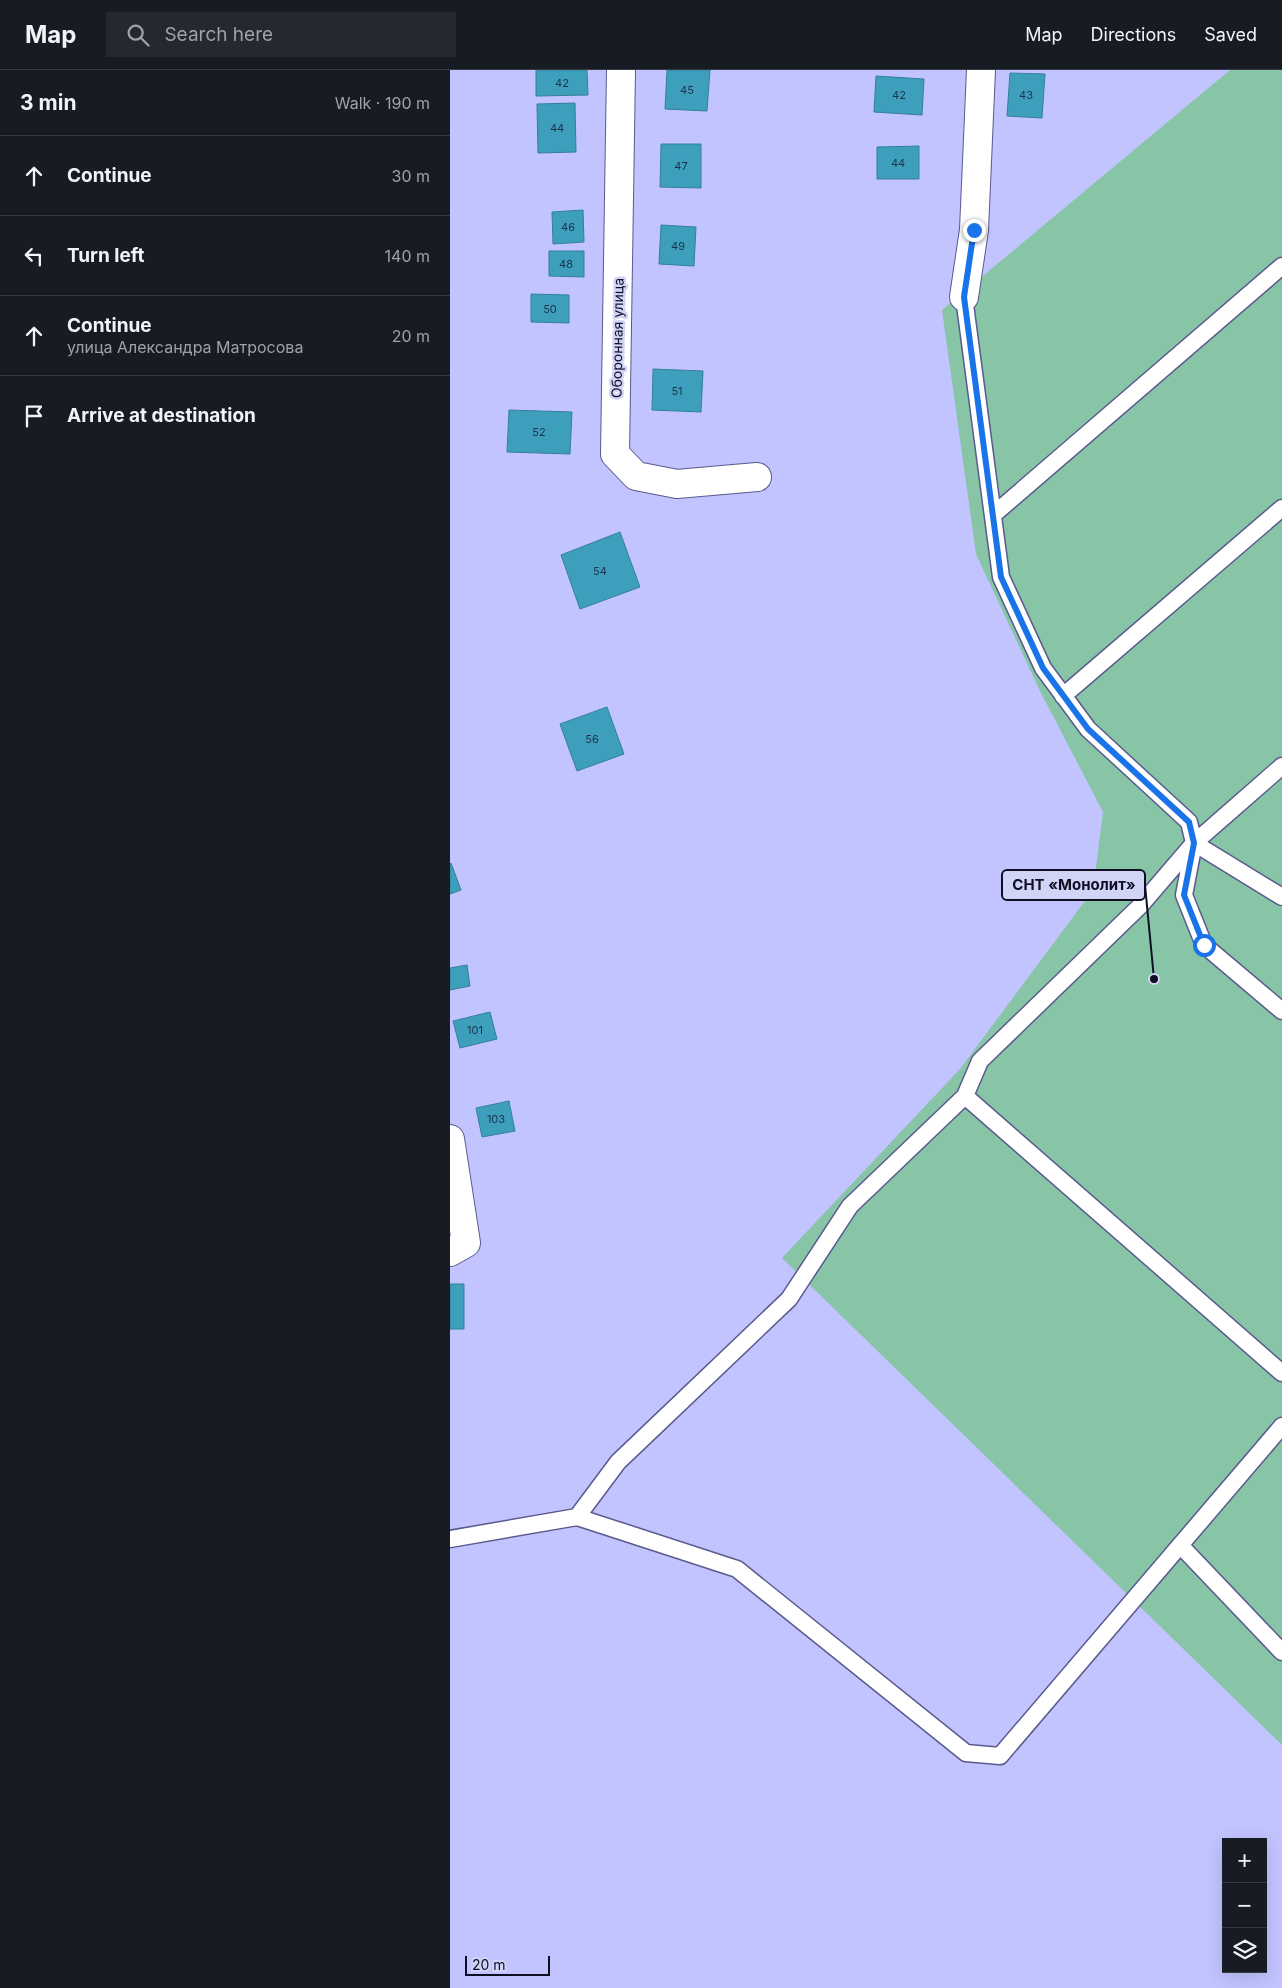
<!DOCTYPE html>
<meta charset="utf-8">
<style>
body{margin:0;font-family:Inter,sans-serif;background:#242831;color:#f1f3f6}
.controls{position:absolute;right:15px;bottom:15px;display:grid;overflow:hidden;border-radius:0px;box-shadow:0 5px 20px #0002}
.controls button{width:45px;height:45px;display:grid;place-items:center;padding:0;border:0;border-bottom:1px solid #363941;background:#171b24;color:#f1f3f6;font:25px sans-serif}
.scale{position:absolute;left:15px;bottom:12px;width:85px;box-sizing:border-box;padding-left:5px;border:2px solid #0f0f23;border-top:0;font-size:14px;line-height:18px;white-space:nowrap;color:#0f0f23;-webkit-text-stroke:4px #d1d4f7;paint-order:stroke}
.stop{position:absolute;width:15px;height:15px;margin:-11px;border:4px solid #1a73e8;border-radius:50%;background:#fff}
.stop.end{background:#1a73e8;border-color:#fff;box-shadow:0 1px 5px #0008}
.list{margin:0;padding:0;list-style:none}
h2{display:flex;justify-content:space-between;align-items:center;height:65px;margin:0;padding:0 20px;font-size:21px}
h2 small{font-size:16px;font-weight:400;color:#9ea1a6}
.list li{display:grid;grid-template-columns:32px 1fr auto;gap:15px;align-items:center;box-sizing:border-box;height:80px;padding:0 20px;border-top:1px solid #363941}
.list b{display:block;font-size:19px;white-space:nowrap}
.list p{margin:0;font-size:16px;white-space:nowrap;color:#9ea1a6}
.list em{font-size:16px;font-style:normal;color:#9ea1a6}
.icon{flex:none;width:28px;height:28px;fill:none;stroke:currentColor;stroke-width:2;stroke-linecap:round;stroke-linejoin:round}
.map{position:relative;flex:none;width:832px;height:1918px;overflow:hidden}
header{display:flex;align-items:center;gap:30px;box-sizing:border-box;height:70px;padding:0 25px;background:#171b24;border-bottom:1px solid #363941}
header strong{font-size:24px}
nav{display:flex;gap:28px;margin-inline-start:auto;font-size:18px}
.search{width:350px;height:45px;background:#242831;display:flex;align-items:center;gap:12px;box-sizing:border-box;padding:0 18px;border-radius:0px;color:#9ea1a6;font-size:19px}
main{display:flex}
aside{flex:1;background:#171b24}
.map>svg:first-child{display:block}
</style>
<header>
<strong>Map</strong>
<div class="search"><svg class="icon" aria-label="search" viewBox="0 0 24 24"><circle cx="10" cy="10" r="6"/><path d="M15 15l6 6"/></svg>Search here</div>
<nav><a>Map</a><a>Directions</a><a>Saved</a></nav>
</header>
<main>
<aside>
<h2>3 min<small>Walk · 190 m</small></h2>
<ul class="list">
<li><svg class="icon" aria-label="ahead" viewBox="0 0 24 24"><path d="M12 20V5M6 11l6-6 6 6"/></svg><div><b>Continue</b></div><em>30 m</em></li>
<li><svg class="icon" aria-label="left" viewBox="0 0 24 24"><path d="M17 20v-9H6M10 6l-5 5 5 5"/></svg><div><b>Turn left</b></div><em>140 m</em></li>
<li><svg class="icon" aria-label="ahead" viewBox="0 0 24 24"><path d="M12 20V5M6 11l6-6 6 6"/></svg><div><b>Continue</b><p>улица Александра Матросова</p></div><em>20 m</em></li>
<li><svg class="icon" aria-label="arrive" viewBox="0 0 24 24"><path d="M6 21V4h12l-3 4 3 4H6"/></svg><div><b>Arrive at destination</b></div></li>
</ul>
</aside>
<div class="map">
<svg width="832" height="1918" viewBox="0 0 832 1918">
<rect width="100%" height="100%" fill="#c1c4ff"/>
<path fill="#87c5a6" d="M 780,0 L 832,0 L 832,1675 L 332,1188 L 510,999 L 643,820 L 653,742 L 590,621 L 526,484 L 492,240 Z"/>
<path fill="#3e9fbd" stroke="#358097" d="M 86,0 L 137,0 L 138,25 L 86,26 Z
M 217,0 L 260,0 L 257,41 L 215,39 Z
M 560,3 L 595,4 L 592,48 L 557,46 Z
M 426,6 L 474,9 L 472,45 L 424,42 Z
M 125,33 L 126,82 L 88,83 L 87,34 Z
M 211,74 L 251,74 L 251,118 L 210,117 Z
M 469,76 L 469,109 L 427,109 L 427,77 Z
M 133,140 L 134,172 L 103,174 L 102,142 Z
M 211,155 L 246,157 L 244,196 L 209,194 Z
M 99,181 L 134,181 L 134,207 L 99,206 Z
M 81,224 L 119,225 L 119,253 L 81,252 Z
M 203,299 L 253,301 L 251,342 L 202,340 Z
M 59,340 L 122,342 L 120,384 L 57,382 Z
M 170,462 L 190,517 L 130,539 L 111,485 Z
M 157,637 L 174,684 L 127,701 L 110,654 Z
M 1,793 L 11,820 L 0,824 L 0,794 Z
M 17,895 L 20,916 L 0,920 L 0,898 Z
M 40,942 L 47,969 L 10,978 L 3,951 Z
M 59,1031 L 65,1061 L 32,1067 L 26,1038 Z
M 0,1214 L 14,1214 L 14,1259 L 0,1259 Z"/>
<g fill="none" stroke-linecap="round" stroke-linejoin="round">
<g stroke="#595a8d" stroke-width="19">
<path id="service" d="M 514,227 L 551,507 L 593,598 L 638,659 L 739,752 L 744,773 L 734,825 L 754,875 L 832,941
M 543,445 L 832,196
M 613,626 L 832,438
M 744,773 L 832,827
M 515,1026 L 530,991 L 690,836 L 744,773 L 832,696
M 127,1447 L 168,1392 L 339,1229 L 400,1136 L 515,1026 L 832,1303
M 0,1469 L 127,1447 L 287,1499 L 516,1683 L 550,1686 L 832,1356
M 730,1475 L 832,1582"/>
</g>
<g stroke="#595a8d" stroke-width="30">
<path id="minor" d="M 171,0 L 165,384 L 186,406 L 227,414 L 307,407
M 514,227 L 524,160 L 531,0
M 0,1069 L 16,1173 L 0,1182"/>
</g>
<use href="#service" stroke="#fff" stroke-width="16"/>
<use href="#minor" stroke="#fff" stroke-width="28"/>
</g>
<g fill="none" stroke-linecap="round" stroke-linejoin="round">
<path stroke="#1a73e8" stroke-width="6" d="M 524,160 L 514,227 L 551,507 L 593,598 L 638,659 L 739,752 L 744,773 L 734,825 L 754,875"/>
</g>
<g text-anchor="middle" dominant-baseline="central" stroke-width="5" stroke-linejoin="round" paint-order="stroke">
<g font-size="11" fill="#1b334a">
<text x="112" y="13">42</text>
<text x="237" y="20">45</text>
<text x="449" y="25">42</text>
<text x="576" y="25">43</text>
<text x="107" y="58">44</text>
<text x="448" y="93">44</text>
<text x="231" y="96">47</text>
<text x="118" y="157">46</text>
<text x="228" y="176">49</text>
<text x="116" y="194">48</text>
<text x="100" y="239">50</text>
<text x="227" y="321">51</text>
<text x="89" y="362">52</text>
<text x="150" y="501">54</text>
<text x="142" y="669">56</text>
<text x="25" y="960">101</text>
<text x="46" y="1049">103</text>
</g>
<g font-size="14" fill="#0f0f23" stroke="#d1d4f7">
<text transform="translate(167 268) rotate(-89)">Оборонная улица</text>
</g>
</g>
<path fill="none" stroke="#0f0f23" stroke-width="2" d="M704 909L695 815"/>
<circle fill="#0f0f23" stroke="#d1d4f7" stroke-width="2" cx="704" cy="909" r="5"/>
<rect fill="#d1d4f7" stroke="#0f0f23" stroke-width="2" x="552" y="800" width="143" height="30" rx="5"/>
<g font-size="15" text-anchor="middle" font-weight="bold" fill="#0f0f23">
<text x="624" y="820">СНТ «Монолит»</text>
</g>
</svg>
<div class="controls">
<button>+</button>
<button>−</button>
<button><svg class="icon" aria-label="layers" viewBox="0 0 24 24"><path d="M12 4l9 5-9 5-9-5zM3 14l9 5 9-5"/></svg></button>
</div>
<div class="scale">20 m</div>
<div class="stop" style="left:754px;top:875px"></div>
<div class="stop end" style="left:524px;top:160px"></div>
</div>
</main>
